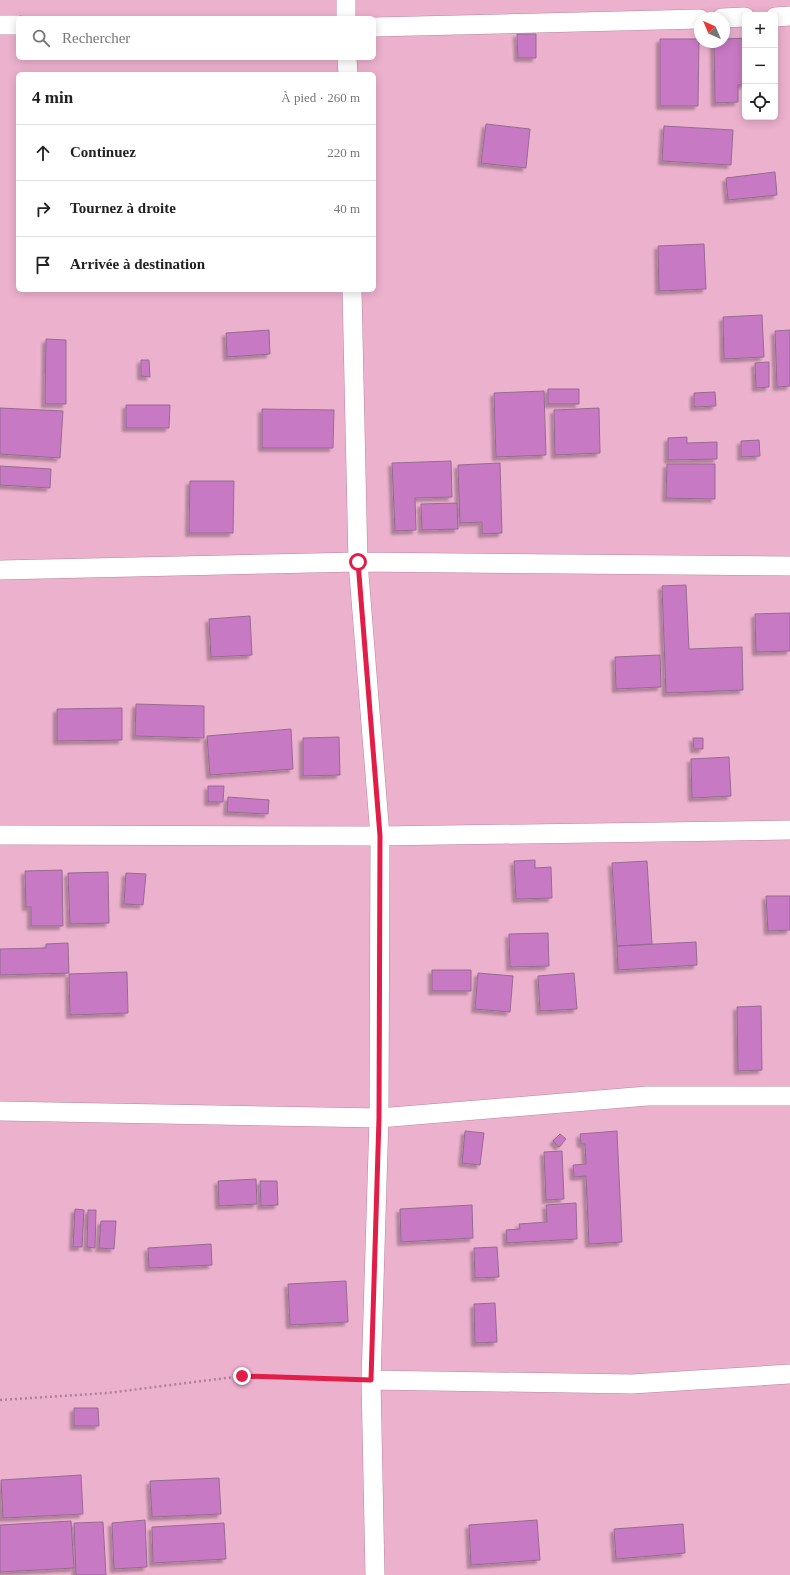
<!DOCTYPE html>
<html lang="fr">
<meta charset="utf-8">
<style>
body{margin:0;font-family:Georgia,serif;background:#f6f6f6;color:#222}
.controls{position:absolute;right:12px;top:12px;display:grid;overflow:hidden;border-radius:6px;box-shadow:0 2px 10px #0003}
.controls button{width:36px;height:36px;display:grid;place-items:center;padding:0;border:0;border-bottom:1px solid #e0e0e0;background:#fff;color:#222;font:20px sans-serif}
.compass{position:absolute;left:694px;top:12px;width:36px;height:36px;border-radius:50%;background:#fff;box-shadow:0 2px 10px #0003;rotate:316deg}
.stop{position:absolute;width:12px;height:12px;margin:-9px;border:3px solid #e11d48;border-radius:50%;background:#fff}
.stop.end{background:#e11d48;border-color:#fff;box-shadow:0 1px 4px #0008}
.list{margin:0;padding:0;list-style:none}
h2{display:flex;justify-content:space-between;align-items:center;height:52px;margin:0;padding:0 16px;font-size:17px}
h2 small{font-size:13px;font-weight:400;color:#767676}
.list li{display:grid;grid-template-columns:26px 1fr auto;gap:12px;align-items:center;box-sizing:border-box;height:56px;padding:0 16px;border-top:1px solid #e0e0e0}
.list b{display:block;font-size:15px;white-space:nowrap}
.list em{font-size:13px;font-style:normal;color:#767676}
.icon{flex:none;width:22px;height:22px;fill:none;stroke:currentColor;stroke-width:2;stroke-linecap:round;stroke-linejoin:round}
.map{position:relative;flex:none;width:790px;height:1575px;overflow:hidden}
.search{position:absolute;background:#fff;box-shadow:0 2px 10px #0003;left:16px;top:16px;width:360px;height:44px;display:flex;align-items:center;gap:10px;box-sizing:border-box;padding:0 14px;border-radius:6px;color:#767676;font-size:15px}
.panel{position:absolute;background:#fff;box-shadow:0 2px 10px #0003;left:16px;top:72px;width:360px;height:220px;border-radius:6px}
.map>svg:first-child{display:block}
</style>
<div class="map">
<svg width="790" height="1575" viewBox="0 0 790 1575">
<defs>
<filter id="shadow"><feDropShadow dx="-3.5" dy="3.5" stdDeviation="1" flood-color="#0004"/></filter>
</defs>
<rect width="100%" height="100%" fill="#ecb1cd"/>
<path fill="#c879c4" stroke="#966b93" filter="url(#shadow)" d="M 517,34 L 536,34 L 536,58 L 518,58 Z
M 745,38 L 745,85 L 738,85 L 738,102 L 715,103 L 714,42 L 724,42 L 724,39 Z
M 660,39 L 699,39 L 698,106 L 660,106 Z
M 486,124 L 530,129 L 526,168 L 481,163 Z
M 664,126 L 733,130 L 731,165 L 662,161 Z
M 775,172 L 777,195 L 728,200 L 726,178 Z
M 704,244 L 706,289 L 659,291 L 658,246 Z
M 762,315 L 764,357 L 724,359 L 723,317 Z
M 269,330 L 270,354 L 227,357 L 226,333 Z
M 790,330 L 790,386 L 777,387 L 775,331 Z
M 46,339 L 66,340 L 66,404 L 45,404 Z
M 141,360 L 149,360 L 150,377 L 141,376 Z
M 769,362 L 769,387 L 756,388 L 755,363 Z
M 548,389 L 579,389 L 579,404 L 548,404 Z
M 544,391 L 546,455 L 496,457 L 494,393 Z
M 715,392 L 716,406 L 694,407 L 694,393 Z
M 126,405 L 170,405 L 169,428 L 126,428 Z
M 0,408 L 63,411 L 60,458 L 0,454 Z
M 599,408 L 600,453 L 555,455 L 554,410 Z
M 262,409 L 334,410 L 333,448 L 262,448 Z
M 687,437 L 687,443 L 717,442 L 717,459 L 668,460 L 668,438 Z
M 759,440 L 760,456 L 741,457 L 741,441 Z
M 451,461 L 452,497 L 415,498 L 416,530 L 395,531 L 392,463 Z
M 500,463 L 502,533 L 482,534 L 482,522 L 460,523 L 458,465 Z
M 667,464 L 715,464 L 715,499 L 666,498 Z
M 0,466 L 51,469 L 50,488 L 0,485 Z
M 190,481 L 234,481 L 233,533 L 189,533 Z
M 457,503 L 458,529 L 422,530 L 421,504 Z
M 686,585 L 689,649 L 742,647 L 743,690 L 666,693 L 662,586 Z
M 790,613 L 790,651 L 756,652 L 755,614 Z
M 250,616 L 252,655 L 211,657 L 209,619 Z
M 660,655 L 661,687 L 616,689 L 615,657 Z
M 136,704 L 204,706 L 204,738 L 135,736 Z
M 122,708 L 122,740 L 57,741 L 57,709 Z
M 291,729 L 293,769 L 210,775 L 207,736 Z
M 339,737 L 340,775 L 303,776 L 303,738 Z
M 693,738 L 703,738 L 703,749 L 694,749 Z
M 729,757 L 731,796 L 692,798 L 691,759 Z
M 208,786 L 224,786 L 223,802 L 208,802 Z
M 228,797 L 269,800 L 268,814 L 227,812 Z
M 535,860 L 535,868 L 551,867 L 552,898 L 516,899 L 514,861 Z
M 647,861 L 652,944 L 617,946 L 612,863 Z
M 62,870 L 63,926 L 31,926 L 31,907 L 26,907 L 25,871 Z
M 108,872 L 109,923 L 70,924 L 68,873 Z
M 126,873 L 146,874 L 143,905 L 124,904 Z
M 766,896 L 790,896 L 790,930 L 768,931 Z
M 548,933 L 549,966 L 510,967 L 509,934 Z
M 696,942 L 697,965 L 618,970 L 617,946 Z
M 68,943 L 69,973 L 0,975 L 0,949 L 46,948 L 46,944 Z
M 432,970 L 471,970 L 471,991 L 432,991 Z
M 127,972 L 128,1013 L 70,1015 L 69,974 Z
M 478,973 L 513,976 L 510,1012 L 475,1009 Z
M 574,973 L 577,1009 L 540,1011 L 538,976 Z
M 761,1006 L 762,1070 L 738,1071 L 737,1007 Z
M 465,1131 L 484,1133 L 480,1165 L 462,1163 Z
M 617,1131 L 622,1242 L 589,1244 L 586,1176 L 574,1177 L 573,1165 L 586,1164 L 585,1144 L 581,1144 L 580,1134 Z
M 560,1134 L 566,1139 L 559,1147 L 553,1141 Z
M 562,1151 L 564,1199 L 546,1200 L 544,1152 Z
M 256,1179 L 257,1204 L 219,1206 L 218,1181 Z
M 260,1181 L 277,1181 L 278,1205 L 261,1206 Z
M 576,1203 L 577,1239 L 507,1243 L 506,1230 L 520,1229 L 519,1224 L 547,1222 L 546,1205 Z
M 472,1205 L 473,1238 L 401,1242 L 400,1209 Z
M 75,1209 L 84,1210 L 82,1247 L 73,1247 Z
M 88,1210 L 96,1210 L 95,1248 L 87,1247 Z
M 101,1221 L 116,1221 L 114,1249 L 99,1248 Z
M 211,1244 L 212,1265 L 149,1268 L 148,1248 Z
M 497,1247 L 499,1277 L 475,1278 L 474,1248 Z
M 346,1281 L 348,1322 L 290,1325 L 288,1284 Z
M 495,1303 L 497,1342 L 475,1343 L 474,1304 Z
M 74,1408 L 98,1408 L 99,1426 L 74,1426 Z
M 81,1475 L 83,1514 L 3,1518 L 1,1480 Z
M 219,1478 L 221,1514 L 152,1517 L 150,1481 Z
M 145,1520 L 147,1567 L 114,1569 L 112,1523 Z
M 537,1520 L 540,1560 L 471,1565 L 469,1525 Z
M 71,1521 L 74,1568 L 0,1572 L 0,1525 Z
M 103,1522 L 106,1575 L 76,1575 L 74,1523 Z
M 224,1523 L 226,1559 L 153,1563 L 152,1527 Z
M 683,1524 L 685,1553 L 616,1559 L 614,1529 Z"/>
<g fill="none" stroke-linecap="round" stroke-linejoin="round">
<g stroke="#ba839e" stroke-width="20">
<path id="minor" d="M 346,0 L 346,18
M 775,17 L 790,16
M 722,18 L 745,17
M 0,25 L 18,25
M 374,27 L 700,19
M 347,58 L 348,74
M 352,290 L 358,562 L 380,836 L 379,1118 L 371,1380 L 375,1575
M 0,570 L 358,562 L 790,566
M 0,835 L 380,836 L 790,830
M 0,1111 L 379,1118 L 647,1096 L 790,1096
M 371,1380 L 632,1384 L 790,1374"/>
</g>
<path stroke="#af8197" stroke-width="2.5" stroke-dasharray="2 3" stroke-linecap="butt" d="M 0,1400 L 108,1393 L 242,1376 L 350,1379"/>
<use href="#minor" stroke="#fff" stroke-width="19"/>
</g>
<g fill="none" stroke-linecap="round" stroke-linejoin="round">
<path stroke="#e11d48" stroke-width="5" d="M 242,1376 L 371,1380 L 379,1118 L 380,836 L 358,562"/>
</g>
</svg>
<div class="controls">
<button>+</button>
<button>−</button>
<button><svg class="icon" aria-label="locate" viewBox="0 0 24 24"><circle cx="12" cy="12" r="6"/><path d="M12 2v4M12 18v4M2 12h4M18 12h4"/></svg></button>
</div>
<svg class="compass" viewBox="-18 -18 36 36"><path d="M0-13l5 13h-10z" fill="#e53935"/><path d="M0 13l5-13h-10z" fill="#767676"/></svg>
<div class="stop" style="left:358px;top:562px"></div>
<div class="stop end" style="left:242px;top:1376px"></div>
<div class="search"><svg class="icon" aria-label="search" viewBox="0 0 24 24"><circle cx="10" cy="10" r="6"/><path d="M15 15l6 6"/></svg>Rechercher</div>
<section class="panel">
<h2>4 min<small>À pied · 260 m</small></h2>
<ul class="list">
<li><svg class="icon" aria-label="ahead" viewBox="0 0 24 24"><path d="M12 20V5M6 11l6-6 6 6"/></svg><div><b>Continuez</b></div><em>220 m</em></li>
<li><svg class="icon" aria-label="right" viewBox="0 0 24 24"><path d="M7 20v-9h11M14 6l5 5-5 5"/></svg><div><b>Tournez à droite</b></div><em>40 m</em></li>
<li><svg class="icon" aria-label="arrive" viewBox="0 0 24 24"><path d="M6 21V4h12l-3 4 3 4H6"/></svg><div><b>Arrivée à destination</b></div></li>
</ul>
</section>
</div>
